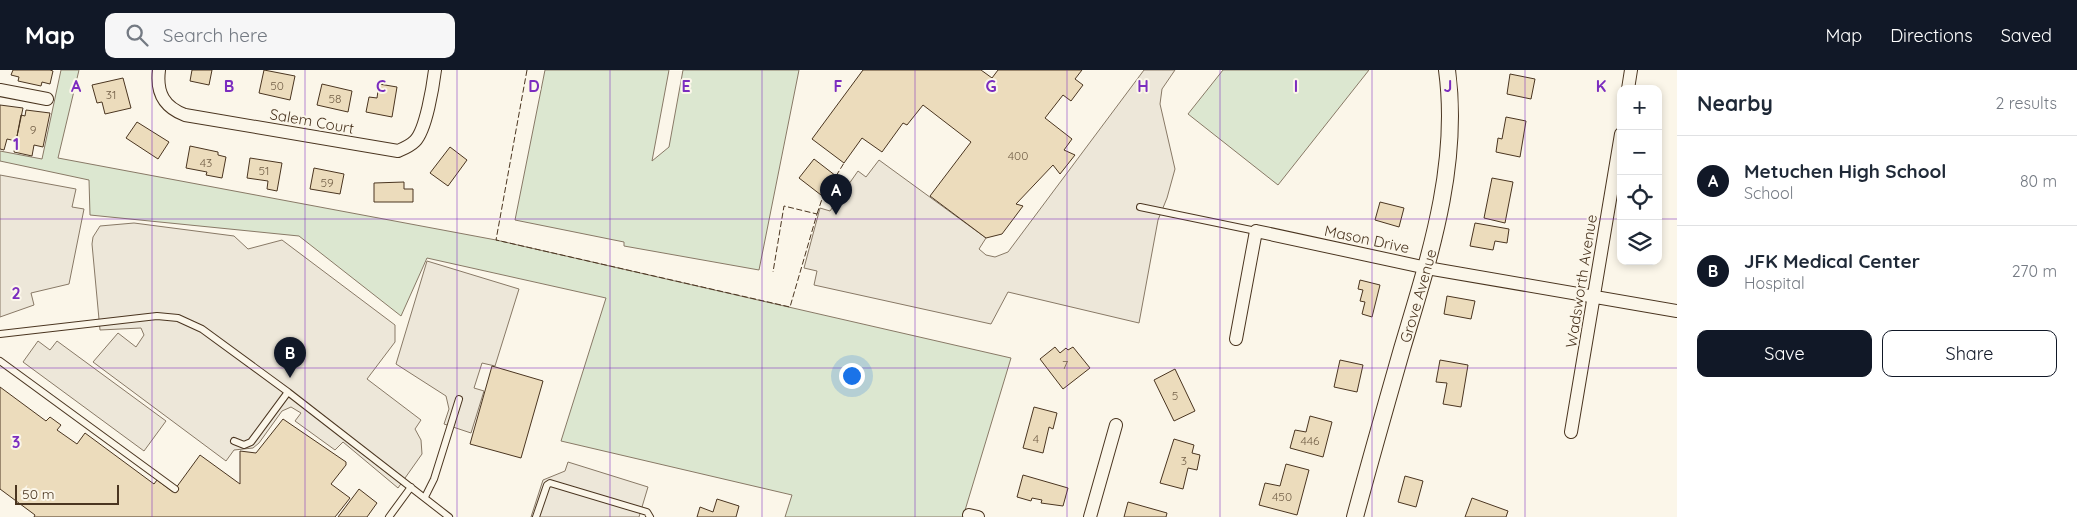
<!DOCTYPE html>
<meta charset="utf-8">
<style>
body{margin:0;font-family:Quicksand,sans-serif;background:#f6f6f7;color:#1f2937}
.controls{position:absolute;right:15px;top:15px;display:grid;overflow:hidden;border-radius:10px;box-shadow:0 2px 8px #0003}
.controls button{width:45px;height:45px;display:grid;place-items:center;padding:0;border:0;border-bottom:1px solid #e0e1e3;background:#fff;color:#1f2937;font:25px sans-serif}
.scale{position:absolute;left:15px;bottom:12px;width:104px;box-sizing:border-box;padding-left:5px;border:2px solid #4a3520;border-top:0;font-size:14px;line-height:18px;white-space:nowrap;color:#4a3520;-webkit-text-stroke:4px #fbf6e9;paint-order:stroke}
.you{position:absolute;left:851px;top:305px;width:18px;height:18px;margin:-12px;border:4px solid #fff;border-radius:50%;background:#1a73e8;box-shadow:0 0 0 8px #1a73e833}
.badge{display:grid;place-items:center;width:32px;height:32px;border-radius:50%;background:#111827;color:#fff;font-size:16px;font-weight:700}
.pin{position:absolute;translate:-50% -41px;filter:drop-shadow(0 1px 2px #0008)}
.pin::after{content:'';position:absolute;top:26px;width:18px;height:15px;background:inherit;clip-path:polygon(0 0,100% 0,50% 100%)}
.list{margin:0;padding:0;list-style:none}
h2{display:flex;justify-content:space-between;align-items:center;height:65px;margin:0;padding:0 20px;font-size:21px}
h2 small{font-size:16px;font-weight:400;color:#747a83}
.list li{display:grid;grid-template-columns:32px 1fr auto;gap:15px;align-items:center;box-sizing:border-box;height:90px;padding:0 20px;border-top:1px solid #e0e1e3}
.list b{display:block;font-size:19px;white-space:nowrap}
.list p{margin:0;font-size:16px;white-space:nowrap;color:#747a83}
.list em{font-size:16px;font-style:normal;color:#747a83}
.actions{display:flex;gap:10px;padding:15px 20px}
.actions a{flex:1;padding:11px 0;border:1px solid #111827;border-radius:10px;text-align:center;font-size:18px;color:#111827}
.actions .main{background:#111827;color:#fff}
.icon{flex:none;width:28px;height:28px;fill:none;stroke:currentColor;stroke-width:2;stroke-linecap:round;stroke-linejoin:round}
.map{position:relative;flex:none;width:1677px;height:447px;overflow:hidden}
header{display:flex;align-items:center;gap:30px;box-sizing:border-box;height:70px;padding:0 25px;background:#111827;color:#fff}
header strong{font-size:24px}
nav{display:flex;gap:28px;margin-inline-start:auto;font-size:18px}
.search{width:350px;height:45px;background:#f6f6f7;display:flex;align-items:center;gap:12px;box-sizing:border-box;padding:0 18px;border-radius:10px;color:#747a83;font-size:19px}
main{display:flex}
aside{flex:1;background:#fff}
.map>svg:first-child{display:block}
</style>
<header>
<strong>Map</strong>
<div class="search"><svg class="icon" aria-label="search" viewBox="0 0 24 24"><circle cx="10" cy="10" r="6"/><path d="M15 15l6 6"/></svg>Search here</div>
<nav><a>Map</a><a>Directions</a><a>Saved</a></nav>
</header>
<main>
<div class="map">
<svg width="1677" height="447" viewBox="0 0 1677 447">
<rect width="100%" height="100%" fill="#fbf6e9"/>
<path fill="#dce7d0" stroke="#887966" d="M 61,0 L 79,0 L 58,88 L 496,170 L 1011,288 L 963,447 L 785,447 L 792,425 L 561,371 L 606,228 L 427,188 L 401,246 L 299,166 L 90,145 L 89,110 L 0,91 L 0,81 L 42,89 Z
M 545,0 L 669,0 L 652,91 L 669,77 L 683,0 L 799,0 L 759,200 L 624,176 L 624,172 L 515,150 Z
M 1223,0 L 1369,0 L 1278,115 L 1188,44 Z"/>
<path fill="#ede7d9" stroke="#887966" d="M 1144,0 L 1175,0 L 1162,19 L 1160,34 L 1175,99 L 1167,128 L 1158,150 L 1139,253 L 1008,222 L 991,254 L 814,215 L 817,201 L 804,198 L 820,138 L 830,141 L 858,101 L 866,107 L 879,90 L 986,168 L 979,179 L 986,185 L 995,187 L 1008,182 Z
M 0,105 L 76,119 L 72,137 L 84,139 L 69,214 L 31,223 L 34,235 L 0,247 Z
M 134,153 L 234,166 L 248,179 L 282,170 L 395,255 L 395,272 L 367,309 L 421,350 L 415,359 L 421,370 L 422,384 L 398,418 L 343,372 L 335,380 L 295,351 L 301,343 L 291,337 L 282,341 L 259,373 L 253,378 L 234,380 L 226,391 L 93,292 L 118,263 L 136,277 L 144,265 L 141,258 L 100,260 L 92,174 L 93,167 L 100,156 Z
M 427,191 L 519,219 L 495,296 L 482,293 L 474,318 L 484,321 L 471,363 L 444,354 L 449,339 L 446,326 L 396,294 Z
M 38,271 L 50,280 L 57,271 L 166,351 L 144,381 L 23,292 Z
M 568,392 L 648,417 L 639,447 L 531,447 L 543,410 L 565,401 Z"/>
<path fill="#ecdcbc" stroke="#4a3520" d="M 13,0 L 50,0 L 53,1 L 50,14 L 42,12 L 41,16 L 18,11 L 19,7 L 11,5 Z
M 192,0 L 212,0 L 209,15 L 190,11 Z
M 264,0 L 295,6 L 290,30 L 259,23 Z
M 863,0 L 981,0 L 992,8 L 998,0 L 1082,0 L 1075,9 L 1083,15 L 1071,31 L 1063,25 L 1045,48 L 1072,69 L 1064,80 L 1075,85 L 1060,104 L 1053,95 L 1016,134 L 1023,136 L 1002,164 L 986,168 L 930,126 L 971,72 L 923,35 L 907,55 L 903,53 L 882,82 L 862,68 L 844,93 L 812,69 Z
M 1510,4 L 1535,9 L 1531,29 L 1507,24 Z
M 123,8 L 131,38 L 105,44 L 102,32 L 97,33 L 92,15 Z
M 322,14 L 352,21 L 348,42 L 317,35 Z
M 379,14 L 397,17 L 392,47 L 366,42 L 369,27 L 377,28 Z
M 0,35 L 23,38 L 16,71 L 7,69 L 4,80 L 0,79 Z
M 26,40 L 50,43 L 43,77 L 34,75 L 32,86 L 14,82 L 21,45 L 25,46 Z
M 1506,47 L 1526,51 L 1520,87 L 1496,82 L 1498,68 L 1502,69 Z
M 137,52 L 169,72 L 158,89 L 126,68 Z
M 190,76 L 218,82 L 218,85 L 226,87 L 222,108 L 206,105 L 207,102 L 186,98 Z
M 450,77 L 467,90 L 448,116 L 430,103 Z
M 250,88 L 282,93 L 277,121 L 267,119 L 268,111 L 247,108 Z
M 814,89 L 836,106 L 821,125 L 799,108 Z
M 314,98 L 344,104 L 340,124 L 310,119 Z
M 1492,108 L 1513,112 L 1505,153 L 1484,148 Z
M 404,112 L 404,119 L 413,119 L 413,132 L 374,132 L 374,113 Z
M 1380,132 L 1404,138 L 1399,157 L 1375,150 Z
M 1475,153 L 1509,159 L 1507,173 L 1495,171 L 1493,180 L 1470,176 Z
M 1360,210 L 1380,215 L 1372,247 L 1362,244 L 1365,232 L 1360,231 L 1363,220 L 1358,219 Z
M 1447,226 L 1475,231 L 1471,249 L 1444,244 Z
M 1055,277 L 1060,283 L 1066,278 L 1068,280 L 1073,277 L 1090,298 L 1063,319 L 1040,289 Z
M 1340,290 L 1363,295 L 1357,322 L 1334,317 Z
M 1440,290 L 1468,295 L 1461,337 L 1443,334 L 1447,313 L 1436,312 Z
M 492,296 L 543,311 L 521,388 L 470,374 Z
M 1175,299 L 1195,341 L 1174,351 L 1154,310 Z
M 0,317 L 46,351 L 50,347 L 61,355 L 57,360 L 77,374 L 85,363 L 154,414 L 157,410 L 173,422 L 200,385 L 240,414 L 240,381 L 256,383 L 283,349 L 346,392 L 346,395 L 331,414 L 350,428 L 335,447 L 34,447 L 35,445 L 0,419 Z
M 1034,337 L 1057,343 L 1053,359 L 1049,357 L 1043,383 L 1023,378 Z
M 1310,346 L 1332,352 L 1323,387 L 1290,378 L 1295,360 L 1306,362 Z
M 1174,369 L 1194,375 L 1192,383 L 1200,385 L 1197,400 L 1188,398 L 1183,419 L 1160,413 Z
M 1286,394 L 1309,400 L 1297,445 L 1259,435 L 1265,413 L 1280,416 Z
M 1023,405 L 1068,418 L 1063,436 L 1041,433 L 1042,430 L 1032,428 L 1031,431 L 1017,427 Z
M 1405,406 L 1423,411 L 1416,437 L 1398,432 Z
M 359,419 L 377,433 L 367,447 L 338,447 Z
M 1472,428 L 1508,441 L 1506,447 L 1465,447 Z
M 717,429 L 739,436 L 736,447 L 697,447 L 700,437 L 713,442 Z
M 1128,432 L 1167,443 L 1166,447 L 1124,447 Z"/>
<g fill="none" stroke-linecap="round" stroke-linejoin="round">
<g stroke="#4a3520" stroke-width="8">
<path id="service" d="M 1140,137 L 1256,161
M 0,264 L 157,246 L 178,248 L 202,259 L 288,322 L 449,447
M 0,291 L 175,419
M 234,371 L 244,375 L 251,372 L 288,322
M 425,427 L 434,409 L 459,329
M 389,447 L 411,417
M 536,447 L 547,415 L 550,413 L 647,442 L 650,447"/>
</g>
<g stroke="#4a3520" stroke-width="14">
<path id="minor" d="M 159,0 C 156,23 164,37 185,45 L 398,81 C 405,78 410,76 415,71 C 426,60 433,16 435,0
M 1628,19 L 1631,0
M 0,20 L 47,29
M 1236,269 L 1256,161 L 1427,198 L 1677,241
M 1571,362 L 1621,64
M 969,445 L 978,447
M 1090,447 L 1116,355"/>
</g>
<g stroke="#4a3520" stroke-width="18">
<g id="tertiary">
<path id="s1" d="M 1355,447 C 1370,391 1386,335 1402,279 C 1429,188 1460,96 1447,0"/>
</g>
</g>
<use href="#service" stroke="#fbf6e9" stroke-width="6"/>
<use href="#minor" stroke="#fbf6e9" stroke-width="12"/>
<use href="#tertiary" stroke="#fbf6e9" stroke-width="16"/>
<path stroke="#4a3520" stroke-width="1" stroke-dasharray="6 2.5" stroke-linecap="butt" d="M 527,0 L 496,170 L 790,237 L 817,144 L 784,136 L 773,202
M 836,106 L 844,93
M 817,144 L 823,126 L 821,125"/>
</g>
<path fill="none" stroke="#7b2cbf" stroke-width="1" stroke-opacity="0.55" d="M 152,0 L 152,447M 305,0 L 305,447M 457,0 L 457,447M 610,0 L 610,447M 762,0 L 762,447M 915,0 L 915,447M 1067,0 L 1067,447M 1220,0 L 1220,447M 1372,0 L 1372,447M 1525,0 L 1525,447M 0,149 L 1621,149M 1658,149 L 1677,149M 0,298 L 1677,298"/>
<g text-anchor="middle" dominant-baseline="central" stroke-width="4" stroke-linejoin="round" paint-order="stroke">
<g font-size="12" fill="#725f47">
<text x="277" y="15">50</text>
<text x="111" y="24">31</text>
<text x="335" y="28">58</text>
<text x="33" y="59">9</text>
<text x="1018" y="85">400</text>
<text x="206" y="92">43</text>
<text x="264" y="100">51</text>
<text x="327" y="112">59</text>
<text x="1065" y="294">7</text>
<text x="1175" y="325">5</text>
<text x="1036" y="368">4</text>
<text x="1310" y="370">446</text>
<text x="1184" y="390">3</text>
<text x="1282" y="426">450</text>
</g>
<g font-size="15" fill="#4a3520" stroke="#fbf6e9">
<text transform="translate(312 51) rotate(10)">Salem Court</text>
<text transform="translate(1367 169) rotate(12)">Mason Drive</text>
<text transform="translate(1581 211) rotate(-81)">Wadsworth Avenue</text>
<text stroke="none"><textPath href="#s1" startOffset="230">Grove Avenue</textPath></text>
</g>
</g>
<g font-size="16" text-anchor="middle" font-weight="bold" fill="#7b2cbf" stroke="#fbf6e9" stroke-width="4" stroke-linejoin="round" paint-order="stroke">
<text x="76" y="22">A</text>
<text x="229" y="22">B</text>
<text x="381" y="22">C</text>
<text x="534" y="22">D</text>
<text x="686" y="22">E</text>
<text x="838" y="22">F</text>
<text x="991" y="22">G</text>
<text x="1143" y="22">H</text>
<text x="1296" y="22">I</text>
<text x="1448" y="22">J</text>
<text x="1601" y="22">K</text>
<text x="16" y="80">1</text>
<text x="16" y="229">2</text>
<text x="16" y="378">3</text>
</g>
</svg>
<div class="controls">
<button>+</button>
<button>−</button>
<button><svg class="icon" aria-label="locate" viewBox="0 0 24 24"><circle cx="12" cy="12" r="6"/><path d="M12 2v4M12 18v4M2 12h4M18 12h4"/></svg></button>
<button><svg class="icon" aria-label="layers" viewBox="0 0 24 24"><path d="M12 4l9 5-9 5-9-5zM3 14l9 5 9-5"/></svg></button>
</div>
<div class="scale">50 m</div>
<div class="you"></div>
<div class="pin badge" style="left:836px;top:145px">A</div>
<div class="pin badge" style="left:290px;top:308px">B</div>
</div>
<aside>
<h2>Nearby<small>2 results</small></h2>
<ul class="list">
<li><span class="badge">A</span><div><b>Metuchen High School</b><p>School</p></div><em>80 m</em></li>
<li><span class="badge">B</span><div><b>JFK Medical Center</b><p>Hospital</p></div><em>270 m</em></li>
</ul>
<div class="actions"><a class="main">Save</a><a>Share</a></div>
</aside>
</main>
